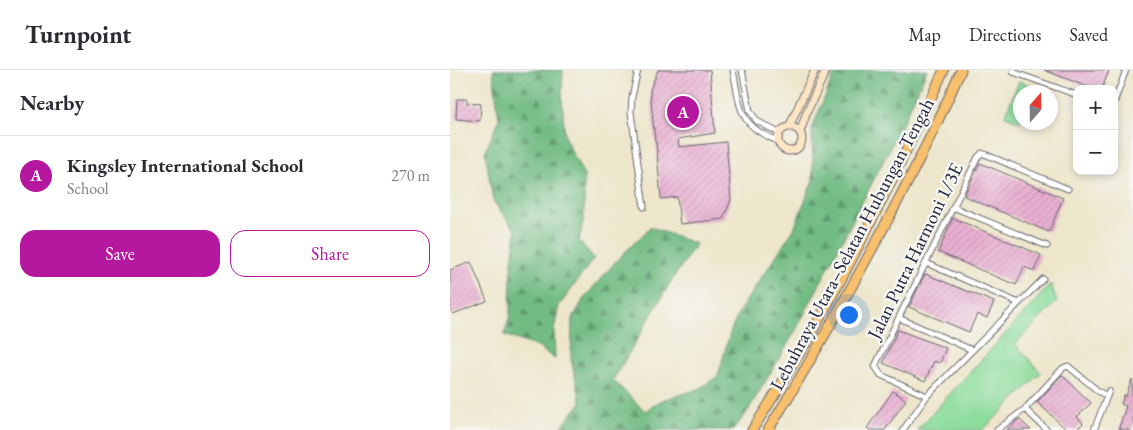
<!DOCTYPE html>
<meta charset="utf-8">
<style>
body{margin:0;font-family:"EB Garamond",serif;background:#f2f2f3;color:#2b2b33}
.controls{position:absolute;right:15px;top:15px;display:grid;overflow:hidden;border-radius:10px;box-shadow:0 2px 8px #0003}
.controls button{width:45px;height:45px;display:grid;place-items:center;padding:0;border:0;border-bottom:1px solid #e1e1e2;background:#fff;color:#2b2b33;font:25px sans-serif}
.compass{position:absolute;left:563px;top:15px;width:45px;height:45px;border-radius:50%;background:#fff;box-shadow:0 2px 8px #0003;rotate:20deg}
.you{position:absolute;left:398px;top:244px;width:18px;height:18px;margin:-12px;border:4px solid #fff;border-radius:50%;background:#1a73e8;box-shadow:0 0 0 8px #1a73e833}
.badge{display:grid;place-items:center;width:32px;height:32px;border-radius:50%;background:#b5179e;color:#fff;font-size:16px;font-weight:700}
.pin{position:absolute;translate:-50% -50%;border:2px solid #fff;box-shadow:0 1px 5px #0006}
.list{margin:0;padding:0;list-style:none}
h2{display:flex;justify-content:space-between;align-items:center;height:65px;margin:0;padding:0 20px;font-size:21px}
h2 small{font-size:16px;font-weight:400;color:#7c7c81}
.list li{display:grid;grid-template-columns:32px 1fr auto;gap:15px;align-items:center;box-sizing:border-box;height:80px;padding:0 20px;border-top:1px solid #e1e1e2}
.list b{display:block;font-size:19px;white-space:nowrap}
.list p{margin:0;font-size:16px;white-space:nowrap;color:#7c7c81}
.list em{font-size:16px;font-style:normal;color:#7c7c81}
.actions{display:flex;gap:10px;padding:15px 20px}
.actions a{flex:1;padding:11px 0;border:1px solid #b5179e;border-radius:15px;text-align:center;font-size:18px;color:#b5179e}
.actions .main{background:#b5179e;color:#fff}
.map{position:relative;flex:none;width:683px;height:360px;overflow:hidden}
header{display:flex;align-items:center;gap:30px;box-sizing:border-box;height:70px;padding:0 25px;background:#fff;border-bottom:1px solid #e1e1e2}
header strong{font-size:24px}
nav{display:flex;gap:28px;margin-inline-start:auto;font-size:18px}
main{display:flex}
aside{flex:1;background:#fff}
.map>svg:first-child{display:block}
</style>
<header>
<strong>Turnpoint</strong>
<nav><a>Map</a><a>Directions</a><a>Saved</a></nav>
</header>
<main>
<aside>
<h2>Nearby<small></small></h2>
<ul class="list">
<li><span class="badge">A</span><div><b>Kingsley International School</b><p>School</p></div><em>270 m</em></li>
</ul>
<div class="actions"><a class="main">Save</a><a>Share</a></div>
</aside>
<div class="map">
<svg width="683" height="360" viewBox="0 0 683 360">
<defs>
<pattern id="forest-firs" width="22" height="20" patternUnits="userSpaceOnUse" patternTransform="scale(1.25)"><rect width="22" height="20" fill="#72bc84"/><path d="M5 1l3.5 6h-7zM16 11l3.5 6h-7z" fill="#5d986d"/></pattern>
<pattern id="building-hatch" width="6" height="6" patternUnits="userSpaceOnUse" patternTransform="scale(1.25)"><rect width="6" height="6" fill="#e9b0d2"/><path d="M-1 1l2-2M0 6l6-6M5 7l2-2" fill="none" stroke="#c897b5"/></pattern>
</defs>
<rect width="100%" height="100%" fill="#f6f6f2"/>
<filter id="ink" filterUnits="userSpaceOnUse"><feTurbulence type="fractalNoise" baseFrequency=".02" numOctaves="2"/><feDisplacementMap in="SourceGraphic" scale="10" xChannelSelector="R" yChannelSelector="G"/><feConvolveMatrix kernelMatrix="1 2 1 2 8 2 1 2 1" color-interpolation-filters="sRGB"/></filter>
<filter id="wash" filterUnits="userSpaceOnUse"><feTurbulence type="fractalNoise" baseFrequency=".0096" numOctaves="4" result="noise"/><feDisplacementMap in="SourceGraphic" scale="20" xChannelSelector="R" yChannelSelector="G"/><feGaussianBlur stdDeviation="1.12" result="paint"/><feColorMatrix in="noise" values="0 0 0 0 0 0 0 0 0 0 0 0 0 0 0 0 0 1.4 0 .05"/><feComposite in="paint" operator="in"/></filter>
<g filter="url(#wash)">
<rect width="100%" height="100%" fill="#ede6cb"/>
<path fill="#8ddd9d" stroke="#58806c" d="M 569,11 L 598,22 L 570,22 L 570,52 L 555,46 Z
M 601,214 L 607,232 L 565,274 L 591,303 L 533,360 L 467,360 Z"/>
<path fill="url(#forest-firs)" stroke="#4a6f60" d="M 43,0 L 113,0 L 112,28 L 115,68 L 134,106 L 134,148 L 129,171 L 144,188 L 109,236 L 104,259 L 105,289 L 88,277 L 54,265 L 60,246 L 61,201 L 66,161 L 43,131 L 35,82 L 49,50 Z
M 386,0 L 477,0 L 449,61 L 346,260 L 296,344 L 283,360 L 109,360 L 131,332 L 121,289 L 122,249 L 135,227 L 168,189 L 201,157 L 246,174 L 222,210 L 163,310 L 195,341 L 212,330 L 249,319 L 268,306 L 280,263 L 290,240 L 344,159 L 363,110 L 362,58 Z"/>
<g id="blocks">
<path fill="url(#building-hatch)" d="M 208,0 L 260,0 L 265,63 L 228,69 L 229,77 L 276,72 L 281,130 L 273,149 L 230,154 L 227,127 L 211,129 L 206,72 L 205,72 L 200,20 Z
M 594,0 L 659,0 L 652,19 L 643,19 Z
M 7,29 L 17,29 L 17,33 L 31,34 L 30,51 L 6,49 Z
M 530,93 L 613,128 L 599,162 L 514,126 Z
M 503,148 L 591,185 L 584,201 L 574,197 L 566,215 L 488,182 Z
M 21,192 L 37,231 L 3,244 L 0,237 L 0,200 Z
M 475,204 L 544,232 L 537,248 L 527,244 L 519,262 L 459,237 Z
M 448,260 L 496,278 L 490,293 L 484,291 L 475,311 L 433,293 Z
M 612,305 L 641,333 L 627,347 L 633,353 L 626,360 L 617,360 L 587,332 Z
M 682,309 L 683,354 L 681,360 L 674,360 L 669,358 L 676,336 L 671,334 L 674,325 L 676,326 Z
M 443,321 L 456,330 L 435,360 L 420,360 L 417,358 Z
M 569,349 L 581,360 L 557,360 L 563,354 Z"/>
</g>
</g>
<g filter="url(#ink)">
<use href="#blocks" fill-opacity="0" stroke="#69676d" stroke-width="1"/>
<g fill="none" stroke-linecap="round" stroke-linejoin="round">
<g stroke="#69676d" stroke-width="7">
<path id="minor" d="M 188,0 L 182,27 L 181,42 L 194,137
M 283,0 C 291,39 287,55 328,71
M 292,0 L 300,41 L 307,51 L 329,63
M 564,0 L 563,2 L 627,25
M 664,33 L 676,0
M 503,137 L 597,176
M 476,193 L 569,233
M 449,248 L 522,280
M 477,326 L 431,305 L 425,296 L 528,87 L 532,83 L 618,119
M 575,339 L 597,360
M 453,360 L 477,326 L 593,209
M 547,360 L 575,339 L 613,298 L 618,296 L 648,321 L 657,326
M 644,360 L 659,321"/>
</g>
<g stroke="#69676d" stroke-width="9">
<path id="secondary" d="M328 69a12 12 0 1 1 24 0a12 12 0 1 1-24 0Z
M 339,57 L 365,0
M 350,62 L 357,42 L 376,0"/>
</g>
<g stroke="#69676d" stroke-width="11">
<path id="motorway" d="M 302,360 C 377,247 437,123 494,0
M 318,360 C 348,313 375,265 402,216 C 441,145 479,74 511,0"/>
</g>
<use href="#minor" stroke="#fff" stroke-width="5"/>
<use href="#secondary" stroke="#fce5c4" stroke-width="7"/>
<use href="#motorway" stroke="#f8bf6c" stroke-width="9"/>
</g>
</g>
<g text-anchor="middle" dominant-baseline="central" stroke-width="5" stroke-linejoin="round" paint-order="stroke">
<g font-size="19" fill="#22223b" stroke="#f6f6f2">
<text transform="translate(402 174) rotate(-62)">Lebuhraya Utara–Selatan Hubungan Tengah</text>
<text transform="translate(465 181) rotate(-64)">Jalan Putra Harmoni 1/3E</text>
</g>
</g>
</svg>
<div class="controls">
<button>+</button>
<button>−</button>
</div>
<svg class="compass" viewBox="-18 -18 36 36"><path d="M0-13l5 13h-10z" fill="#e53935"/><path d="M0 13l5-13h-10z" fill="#7c7c81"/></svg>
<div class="you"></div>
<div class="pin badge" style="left:233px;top:42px">A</div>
</div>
</main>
